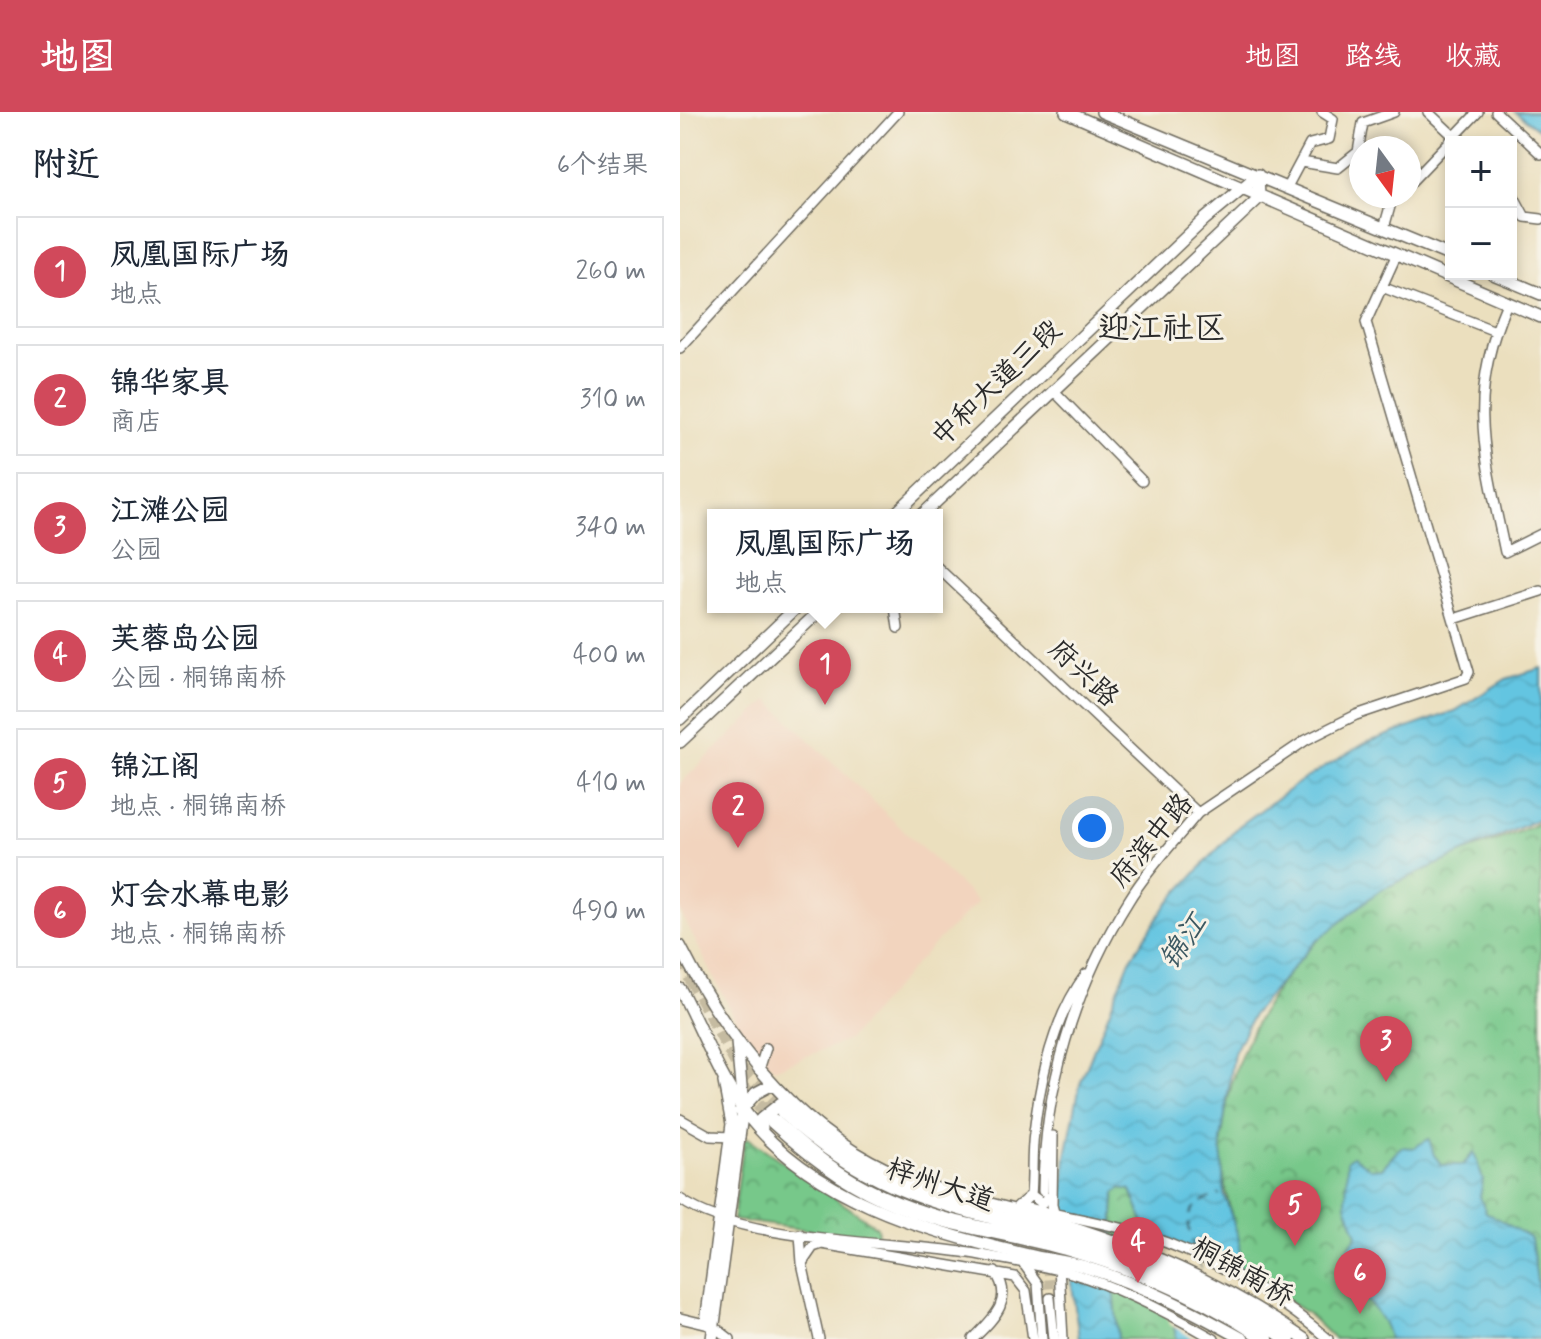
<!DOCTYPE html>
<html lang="zh">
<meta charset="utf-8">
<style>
body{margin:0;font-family:Mynerve,"LXGW WenKai TC",sans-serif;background:#f6f6f7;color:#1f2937}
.controls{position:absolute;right:24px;top:24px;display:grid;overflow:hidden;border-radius:0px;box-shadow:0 4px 12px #0003}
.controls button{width:72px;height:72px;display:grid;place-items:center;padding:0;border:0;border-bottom:2px solid #e0e1e3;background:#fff;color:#1f2937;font:40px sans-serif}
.compass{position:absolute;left:669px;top:24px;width:72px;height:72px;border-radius:50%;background:#fff;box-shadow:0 4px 12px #0003;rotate:165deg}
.you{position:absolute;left:412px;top:716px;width:28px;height:28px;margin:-20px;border:6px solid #fff;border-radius:50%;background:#1a73e8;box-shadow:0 0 0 12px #1a73e833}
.badge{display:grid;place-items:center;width:52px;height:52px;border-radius:50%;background:#d1495b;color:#fff;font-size:26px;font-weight:700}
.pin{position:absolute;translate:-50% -66px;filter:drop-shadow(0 2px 4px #0008)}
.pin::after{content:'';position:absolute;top:42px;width:28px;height:24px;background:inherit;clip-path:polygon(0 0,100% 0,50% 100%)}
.popup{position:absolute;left:27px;top:397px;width:236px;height:104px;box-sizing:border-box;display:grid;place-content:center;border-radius:0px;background:#fff;filter:drop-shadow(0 2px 6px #0005);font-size:26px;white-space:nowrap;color:#747a83}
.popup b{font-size:30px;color:#1f2937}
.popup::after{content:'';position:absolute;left:50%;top:100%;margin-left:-16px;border:16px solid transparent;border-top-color:#fff}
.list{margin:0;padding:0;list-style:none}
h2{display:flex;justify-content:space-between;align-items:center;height:104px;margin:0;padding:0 32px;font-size:34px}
h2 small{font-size:26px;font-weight:400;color:#747a83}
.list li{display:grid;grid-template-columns:52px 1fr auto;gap:24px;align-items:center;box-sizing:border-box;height:112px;margin:0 16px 16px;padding:0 16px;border:2px solid #e0e1e3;border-radius:0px}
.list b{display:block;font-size:30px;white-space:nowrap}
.list p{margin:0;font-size:26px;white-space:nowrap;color:#747a83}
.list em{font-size:26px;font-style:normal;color:#747a83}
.map{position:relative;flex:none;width:861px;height:1227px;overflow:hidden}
header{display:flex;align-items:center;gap:48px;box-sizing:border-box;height:112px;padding:0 40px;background:#d1495b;color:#fff}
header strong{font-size:38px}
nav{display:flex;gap:44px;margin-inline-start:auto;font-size:28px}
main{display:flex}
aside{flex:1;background:#fff}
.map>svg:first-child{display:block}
</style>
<header>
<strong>地图</strong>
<nav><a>地图</a><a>路线</a><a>收藏</a></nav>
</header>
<main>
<aside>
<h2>附近<small>6个结果</small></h2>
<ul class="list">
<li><span class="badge">1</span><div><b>凤凰国际广场</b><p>地点</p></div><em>260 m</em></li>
<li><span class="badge">2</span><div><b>锦华家具</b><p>商店</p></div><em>310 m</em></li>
<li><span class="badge">3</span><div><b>江滩公园</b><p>公园</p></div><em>340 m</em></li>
<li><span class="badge">4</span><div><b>芙蓉岛公园</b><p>公园 · 桐锦南桥</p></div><em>400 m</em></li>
<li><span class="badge">5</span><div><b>锦江阁</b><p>地点 · 桐锦南桥</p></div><em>410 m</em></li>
<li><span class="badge">6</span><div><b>灯会水幕电影</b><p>地点 · 桐锦南桥</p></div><em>490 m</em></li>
</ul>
</aside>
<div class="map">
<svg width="861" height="1227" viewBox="0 0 861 1227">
<defs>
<pattern id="park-crowns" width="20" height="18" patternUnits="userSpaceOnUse" patternTransform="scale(2)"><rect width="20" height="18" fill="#77c88a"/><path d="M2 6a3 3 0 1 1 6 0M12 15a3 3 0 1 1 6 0" fill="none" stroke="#62a371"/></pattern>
<pattern id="water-waves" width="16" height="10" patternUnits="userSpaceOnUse" patternTransform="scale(2)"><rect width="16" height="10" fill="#63c5e1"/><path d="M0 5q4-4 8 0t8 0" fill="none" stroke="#56a9c1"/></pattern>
</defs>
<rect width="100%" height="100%" fill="#f7f3e8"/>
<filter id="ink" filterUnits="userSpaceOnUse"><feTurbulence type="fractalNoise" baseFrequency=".0125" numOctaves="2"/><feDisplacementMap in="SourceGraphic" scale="16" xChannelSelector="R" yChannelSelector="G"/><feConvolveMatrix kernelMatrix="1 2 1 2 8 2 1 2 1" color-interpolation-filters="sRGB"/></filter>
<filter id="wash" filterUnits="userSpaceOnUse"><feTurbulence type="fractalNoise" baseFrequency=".006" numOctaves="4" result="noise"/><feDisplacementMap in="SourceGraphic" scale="32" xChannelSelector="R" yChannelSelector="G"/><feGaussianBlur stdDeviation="1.8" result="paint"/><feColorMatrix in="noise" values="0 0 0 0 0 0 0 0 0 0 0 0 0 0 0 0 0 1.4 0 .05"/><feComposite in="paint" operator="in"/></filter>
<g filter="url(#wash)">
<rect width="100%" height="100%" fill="#ebdfbe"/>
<path fill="#f2d4be" d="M 88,588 L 298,790 L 250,836 L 168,928 L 94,957 L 67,930 L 0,799 L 0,671 Z"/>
<path fill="url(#park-crowns)" stroke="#517a5a" stroke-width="2" d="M 861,710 L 861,1227 L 654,1227 L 627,1201 L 560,1159 C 559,1113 538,1074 542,1027 C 551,914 629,811 731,761 C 773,741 819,731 861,710 Z
M 68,1026 L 197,1115 L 198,1123 L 189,1126 L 53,1108 L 64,1028 Z
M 440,1076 L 451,1078 C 471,1127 484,1176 497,1227 L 438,1227 L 432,1147 L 435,1081 Z"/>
<path fill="url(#water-waves)" stroke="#477886" stroke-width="2" d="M 835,0 L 861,0 L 861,19 Z
M 861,556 L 861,706 L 700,778 L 633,832 L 574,901 L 554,941 L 541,1029 L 544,1082 L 559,1127 L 560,1159 L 581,1227 L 497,1227 C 484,1176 471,1126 451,1078 L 441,1076 L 435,1081 L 432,1147 L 438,1227 L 399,1227 L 382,1094 L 386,1044 L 400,972 L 450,848 L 487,792 L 559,714 L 621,669 L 686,631 L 775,599 L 826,567 Z
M 749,1027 L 754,1043 L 762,1053 L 783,1053 L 794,1040 L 803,1068 L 800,1085 L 806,1100 L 851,1126 L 861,1196 L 861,1227 L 709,1227 C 703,1191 663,1179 663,1143 L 677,1123 L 666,1093 L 667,1048 L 673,1044 L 691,1057 L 702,1056 L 721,1035 L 733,1036 Z"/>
<path fill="#ebdfbe" d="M 461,1119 L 567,1169 L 585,1227 L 514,1227 L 489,1212 L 471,1144 Z"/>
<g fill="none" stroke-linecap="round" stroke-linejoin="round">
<path stroke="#3c5962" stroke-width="2" stroke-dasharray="10 8" stroke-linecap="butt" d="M 515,1138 C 504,1104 504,1095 540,1082
M 518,1148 L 523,1161"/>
</g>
</g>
<g filter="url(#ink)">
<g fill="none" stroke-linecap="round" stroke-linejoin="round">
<path stroke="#c5bba1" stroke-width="9" stroke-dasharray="9 4.5" stroke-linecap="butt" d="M 366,1127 L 370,1186"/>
<path stroke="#c5bba1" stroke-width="14" stroke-dasharray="14 7" stroke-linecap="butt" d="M 0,846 L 60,957 L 103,999
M 64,976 L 93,1009"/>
<g stroke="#6e6a5e" stroke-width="12">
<path id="minor" d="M 748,0 L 780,30
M 816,0 L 861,42
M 621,50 L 658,56 L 678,40 L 683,11 L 714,0
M 729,72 L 798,0
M 607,75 L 630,32 L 649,27 L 653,7 L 642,0
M 831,79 L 845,105 L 861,107
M 704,116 L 711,91 L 718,84
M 702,175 L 815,219
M 827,191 C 786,285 805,344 825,440 L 861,422
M 0,236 L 218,0
M 374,279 L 462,369
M 257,455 L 518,701
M 215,495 L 218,516
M 774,507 L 861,479
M 79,958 L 86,936
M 0,1007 L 30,1024 L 51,1025
M 373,1024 L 372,1093 L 375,1104
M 363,1079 C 364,977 394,875 449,788 C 468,757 495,729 518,701 L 626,628 L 676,603 L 786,566 L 789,560 L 686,210 L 716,144
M 351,1083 L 362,1091 L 372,1083
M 0,1087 C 60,1131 218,1129 296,1142 C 327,1148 360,1153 391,1161 C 436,1174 494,1204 534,1227
M 338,1094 L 351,1083 C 353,1063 351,1042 354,1021 C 360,967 373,906 406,862
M 343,1095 C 382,1104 424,1110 462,1122 C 529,1144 595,1181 648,1227
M 120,1122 L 122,1151 L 139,1227
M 122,1151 L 133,1135 L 142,1132 L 335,1165 L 346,1179 L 353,1227
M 343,1151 L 358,1172 L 362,1227
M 379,1155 L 383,1227
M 370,1186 L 374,1227
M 0,1206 L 33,1214 L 50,1227
M 293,1227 C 313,1207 335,1188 315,1160"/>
</g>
<g stroke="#6e6a5e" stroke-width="14">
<path id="major" d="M 386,0 L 861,205
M 422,0 L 771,144
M 813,162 L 861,182
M 214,403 L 525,107 L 578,63
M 242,403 L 579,86 L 578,63
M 0,607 L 117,495
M 0,630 L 144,495
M 0,834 C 43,920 104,1002 190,1049 C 248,1081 317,1091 379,1111 C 468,1138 548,1174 624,1227
M 0,877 C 20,914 38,962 62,996 C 127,1086 246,1120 349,1143 C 368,1148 389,1149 408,1156 C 463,1173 513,1199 563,1227
M 60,999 L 76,981 L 93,972
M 82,1016 L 81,1007 L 101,991 L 111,990
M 26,1210 L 52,1012 L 44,970
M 32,1227 L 63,996 L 57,930"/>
</g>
<g stroke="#6e6a5e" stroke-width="17">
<path id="highway" d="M 103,999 C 203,1093 288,1094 412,1131 C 481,1152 550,1185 608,1227
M 93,1009 C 127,1040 161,1067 203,1086 C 261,1113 325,1119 386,1136 C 455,1156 527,1185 586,1227"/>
</g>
<use href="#minor" stroke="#fff" stroke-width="9"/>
<use href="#major" stroke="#fff" stroke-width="11"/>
<use href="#highway" stroke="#fff" stroke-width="14"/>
</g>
</g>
<g text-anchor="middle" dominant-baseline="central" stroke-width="6" stroke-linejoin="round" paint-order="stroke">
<g font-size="28" fill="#2b2b2b" stroke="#f7f3e8">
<text transform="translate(317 272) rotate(-44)">中和大道三段</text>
<text transform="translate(403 562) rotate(43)">府兴路</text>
<text transform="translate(472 729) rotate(-50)">府滨中路</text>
<text transform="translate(260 1074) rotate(18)">梓州大道</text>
<text transform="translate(562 1161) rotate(29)">桐锦南桥</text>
</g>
<g font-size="30" font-style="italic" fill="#3c5962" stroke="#f7f3e8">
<text transform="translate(504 830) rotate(-56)">锦江</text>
</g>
<g font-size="32" fill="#2b2b2b" stroke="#f7f3e8">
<text x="482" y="217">迎江社区</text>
</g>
</g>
</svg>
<div class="controls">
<button>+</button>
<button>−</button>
</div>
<svg class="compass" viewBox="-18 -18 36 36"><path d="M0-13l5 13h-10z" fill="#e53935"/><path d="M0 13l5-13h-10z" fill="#747a83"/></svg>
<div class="you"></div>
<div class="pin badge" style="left:145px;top:593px">1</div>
<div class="popup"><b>凤凰国际广场</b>地点</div>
<div class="pin badge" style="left:58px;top:736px">2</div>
<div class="pin badge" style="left:706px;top:970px">3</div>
<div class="pin badge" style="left:458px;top:1171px">4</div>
<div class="pin badge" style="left:615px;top:1134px">5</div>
<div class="pin badge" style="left:680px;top:1202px">6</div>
</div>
</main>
